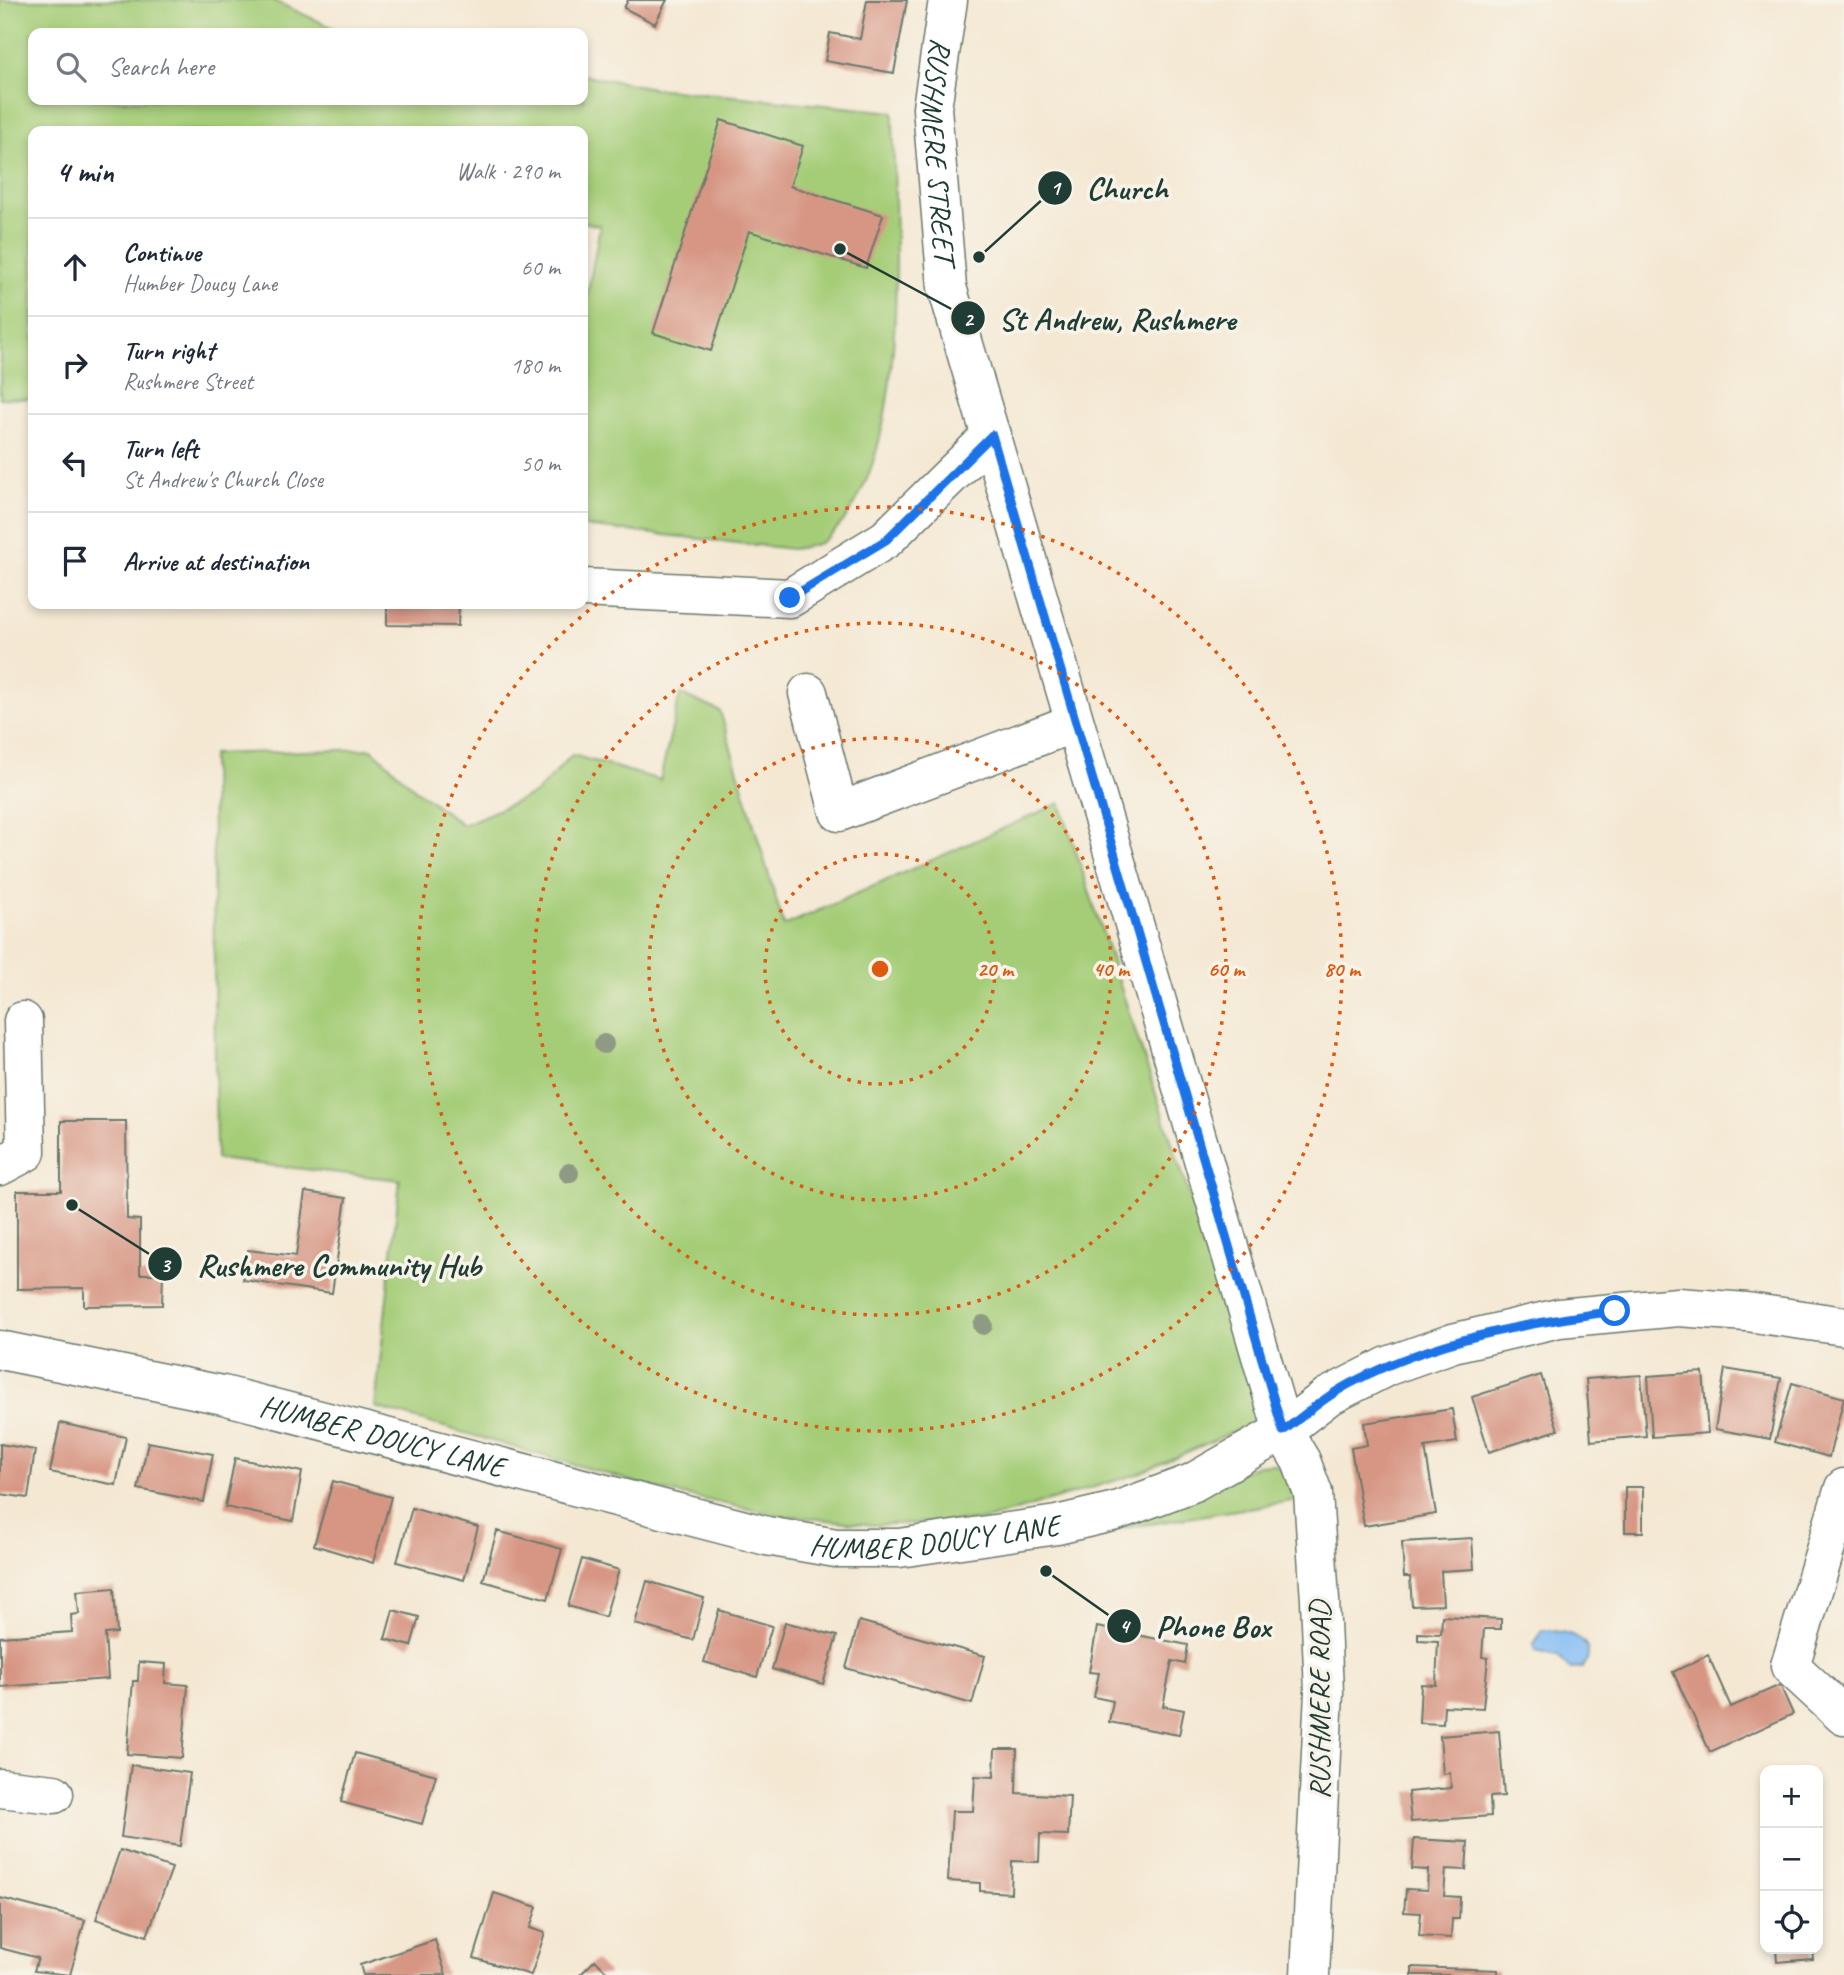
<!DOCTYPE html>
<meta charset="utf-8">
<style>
body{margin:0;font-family:Caveat,sans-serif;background:#f2f2f3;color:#1f2937}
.controls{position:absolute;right:21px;bottom:21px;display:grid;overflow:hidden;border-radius:14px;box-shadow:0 4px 10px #0003}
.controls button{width:63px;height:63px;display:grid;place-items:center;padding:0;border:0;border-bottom:2px solid #e0e1e3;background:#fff;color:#1f2937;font:35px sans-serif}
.stop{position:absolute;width:21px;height:21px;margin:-16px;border:5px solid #1a73e8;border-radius:50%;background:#fff}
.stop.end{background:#1a73e8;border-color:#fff;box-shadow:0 2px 7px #0008}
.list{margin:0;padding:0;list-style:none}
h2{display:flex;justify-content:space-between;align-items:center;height:91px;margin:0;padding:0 28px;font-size:30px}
h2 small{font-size:23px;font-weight:400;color:#747a83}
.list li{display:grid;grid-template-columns:46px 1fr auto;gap:21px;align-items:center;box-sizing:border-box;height:98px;padding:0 28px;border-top:2px solid #e0e1e3}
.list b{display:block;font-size:26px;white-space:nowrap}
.list p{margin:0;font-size:23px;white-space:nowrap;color:#747a83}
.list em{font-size:23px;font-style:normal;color:#747a83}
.icon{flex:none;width:38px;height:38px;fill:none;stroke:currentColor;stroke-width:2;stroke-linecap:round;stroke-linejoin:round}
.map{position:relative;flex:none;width:1844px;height:1975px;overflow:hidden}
.search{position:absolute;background:#fff;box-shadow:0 4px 10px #0003;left:28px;top:28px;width:560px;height:77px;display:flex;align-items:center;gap:18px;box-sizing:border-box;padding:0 24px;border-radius:14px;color:#747a83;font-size:26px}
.panel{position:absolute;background:#fff;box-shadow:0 4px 10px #0003;left:28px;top:126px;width:560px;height:483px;border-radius:14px}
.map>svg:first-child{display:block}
</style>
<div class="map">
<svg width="1844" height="1975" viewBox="0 0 1844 1975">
<rect width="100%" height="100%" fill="#f7f3e8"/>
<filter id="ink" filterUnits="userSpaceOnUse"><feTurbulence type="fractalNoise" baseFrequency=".0143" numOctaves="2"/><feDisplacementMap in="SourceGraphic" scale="14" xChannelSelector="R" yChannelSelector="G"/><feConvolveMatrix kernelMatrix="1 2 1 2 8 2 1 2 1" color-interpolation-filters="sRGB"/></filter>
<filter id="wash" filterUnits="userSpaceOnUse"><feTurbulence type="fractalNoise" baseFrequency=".00686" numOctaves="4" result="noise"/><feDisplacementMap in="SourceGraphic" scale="28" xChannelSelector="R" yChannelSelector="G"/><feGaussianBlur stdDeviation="1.57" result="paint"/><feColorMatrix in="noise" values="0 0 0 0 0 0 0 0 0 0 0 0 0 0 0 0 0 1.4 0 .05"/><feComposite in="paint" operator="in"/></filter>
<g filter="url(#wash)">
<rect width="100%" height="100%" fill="#f4e8d3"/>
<path fill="#a5cd78" stroke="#628556" stroke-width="2" d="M 0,0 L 272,0 L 340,31 L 353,33 L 33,33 L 33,100 L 583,100 L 583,75 L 653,88 L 893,112 C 893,220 918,470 823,541 C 815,547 802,547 792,549 L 583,526 L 583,319 L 600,226 L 583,222 L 583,131 L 33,131 L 33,399 L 0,398 Z
M 680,694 L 720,711 L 784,926 L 1060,803 L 1263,1419 L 1137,1474 L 986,1520 L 873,1525 L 773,1514 L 669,1492 L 375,1407 L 400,1180 L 216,1159 L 212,754 L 372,749 L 415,789 L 463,825 L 536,793 L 572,755 L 660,780 Z
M 1274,1464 L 1288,1476 L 1298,1500 L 1107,1531 L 1258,1465 Z"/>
<path fill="#84bdf5" stroke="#527d94" stroke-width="2" d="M 1542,1630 C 1566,1631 1601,1638 1583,1668 L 1571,1669 L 1557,1656 L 1535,1651 L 1533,1644 Z"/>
<g id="blocks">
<path fill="#d79684" d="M 628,0 L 667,0 L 655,24 L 624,8 Z
M 867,0 L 907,0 L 894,73 L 825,61 L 830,33 L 860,39 Z
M 721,120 L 803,146 L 790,186 L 883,215 L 866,268 L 749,231 L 711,351 L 653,333 Z
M 387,604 L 459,604 L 458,626 L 387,625 Z
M 61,1121 L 126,1121 L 127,1219 L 140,1220 L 140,1274 L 163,1274 L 162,1305 L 84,1306 L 84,1288 L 17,1289 L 17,1191 L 61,1191 Z
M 305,1192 L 346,1198 L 332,1293 L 243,1280 L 248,1250 L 296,1256 Z
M 1725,1369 L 1781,1378 L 1770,1439 L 1715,1429 Z
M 1703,1372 L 1708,1433 L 1652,1437 L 1648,1376 Z
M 1541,1375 L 1558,1430 L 1489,1452 L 1472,1397 Z
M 1641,1375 L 1646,1436 L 1591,1441 L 1586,1379 Z
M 1792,1383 L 1844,1398 L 1829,1457 L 1775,1442 Z
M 1452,1409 L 1457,1442 L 1425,1447 L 1436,1514 L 1364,1526 L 1351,1448 L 1367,1445 L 1364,1423 Z
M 60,1423 L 126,1437 L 116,1485 L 50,1472 Z
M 148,1442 L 213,1454 L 204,1502 L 138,1489 Z
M 0,1444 L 35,1450 L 28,1498 L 0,1494 Z
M 235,1458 L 302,1472 L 293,1521 L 225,1507 Z
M 333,1481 L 391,1497 L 373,1563 L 314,1545 Z
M 1625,1487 L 1643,1487 L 1643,1532 L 1625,1532 Z
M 412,1508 L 478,1527 L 464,1580 L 397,1562 Z
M 497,1531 L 562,1549 L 548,1599 L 483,1581 Z
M 1472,1538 L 1474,1569 L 1441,1571 L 1443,1605 L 1412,1606 L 1410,1577 L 1404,1577 L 1402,1542 Z
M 582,1559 L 619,1570 L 605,1617 L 568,1606 Z
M 647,1581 L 704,1598 L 693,1640 L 635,1624 Z
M 114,1588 L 117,1633 L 105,1634 L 108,1679 L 0,1687 L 0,1637 L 72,1632 L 71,1615 L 79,1614 L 77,1591 Z
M 393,1610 L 419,1617 L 411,1646 L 385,1639 Z
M 719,1610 L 772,1626 L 757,1677 L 704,1662 Z
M 1442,1616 L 1501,1619 L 1501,1629 L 1484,1629 L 1482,1657 L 1488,1658 L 1483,1708 L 1444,1706 L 1443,1724 L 1419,1723 L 1421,1684 L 1436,1685 L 1438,1641 L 1418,1640 L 1418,1633 L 1441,1634 Z
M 859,1621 L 985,1656 L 972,1704 L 846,1668 Z
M 785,1622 L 837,1636 L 823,1684 L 772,1669 Z
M 1097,1627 L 1188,1645 L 1185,1664 L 1172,1661 L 1163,1706 L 1184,1710 L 1179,1735 L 1109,1722 L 1113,1701 L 1094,1697 L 1099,1673 L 1089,1672 Z
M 1708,1655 L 1731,1707 L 1780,1685 L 1793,1714 L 1710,1752 L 1673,1672 Z
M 139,1662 L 166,1664 L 165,1683 L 188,1685 L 182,1758 L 127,1754 L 133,1681 L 138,1681 Z
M 1499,1731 L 1504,1796 L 1490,1797 L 1491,1816 L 1411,1822 L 1408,1792 L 1451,1788 L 1450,1773 L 1443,1774 L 1440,1736 Z
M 995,1749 L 1017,1749 L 1016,1793 L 1070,1796 L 1068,1835 L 1040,1834 L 1039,1862 L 1012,1861 L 1011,1893 L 980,1891 L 980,1883 L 948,1881 L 952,1811 L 973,1811 L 975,1776 L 994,1777 Z
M 355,1753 L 436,1775 L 422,1824 L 341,1802 Z
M 131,1765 L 190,1773 L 180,1846 L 121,1837 Z
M 1414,1839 L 1468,1842 L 1466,1870 L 1446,1869 L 1444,1896 L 1460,1897 L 1459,1919 L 1452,1919 L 1451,1938 L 1419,1936 L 1421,1913 L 1404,1912 L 1406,1889 L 1427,1890 L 1428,1870 L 1412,1869 Z
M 120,1850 L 172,1868 L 147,1936 L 96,1919 Z
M 494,1893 L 537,1907 L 530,1928 L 545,1933 L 531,1975 L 474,1958 Z
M 0,1898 L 85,1920 L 70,1975 L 34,1971 L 38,1958 L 0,1948 Z
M 435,1940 L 446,1975 L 363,1975 L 360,1965 Z
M 1776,1949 L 1812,1949 L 1813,1959 L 1777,1962 Z
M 595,1960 L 610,1975 L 580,1975 Z
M 1412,1967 L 1498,1970 L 1498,1975 L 1412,1975 Z"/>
</g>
</g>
<g filter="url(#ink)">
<use href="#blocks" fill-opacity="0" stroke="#6a796c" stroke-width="2"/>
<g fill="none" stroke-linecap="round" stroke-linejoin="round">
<g stroke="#6a796c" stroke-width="41">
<g id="minor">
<path id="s1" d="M 948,0 L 932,108 L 947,287 L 1283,1431 L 1301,1461 L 1313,1493 L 1320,1600 L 1324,1692 L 1310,1975"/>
<path d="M 583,588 L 790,598 L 886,539 L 992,435"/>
<path d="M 808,693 L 839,812 L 1074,723"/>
<path d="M 0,1166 L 26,1152 L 23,1021"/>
<path id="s2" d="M 0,1350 L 223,1395 L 767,1536 L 836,1548 L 899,1548 L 1057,1525 L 1116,1511 L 1192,1483 L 1283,1431 L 1327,1397 L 1388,1366 L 1453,1343 L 1559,1318 L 1678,1307 L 1747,1312 L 1844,1326"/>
<path d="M 1844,1488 L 1790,1666 L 1844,1716"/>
<path d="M 0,1788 L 54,1794"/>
</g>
</g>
<use href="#minor" stroke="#fff" stroke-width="38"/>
</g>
<g fill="#8e9a83">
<circle cx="604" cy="1044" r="10"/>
<circle cx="569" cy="1173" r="10"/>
<circle cx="983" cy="1325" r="10"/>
</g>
</g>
<g fill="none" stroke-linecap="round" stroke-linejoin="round" filter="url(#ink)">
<path stroke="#1a73e8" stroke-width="9" d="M 790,598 L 886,540 L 992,435 L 1283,1431 C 1306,1414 1327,1395 1353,1382 C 1433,1340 1526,1323 1615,1311"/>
</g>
<g fill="none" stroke="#de580e" stroke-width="3.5" stroke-dasharray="3.5 7">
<circle cx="880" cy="969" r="115"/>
<circle cx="880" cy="969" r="231"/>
<circle cx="880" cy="969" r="346"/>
<circle cx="880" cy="969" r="462"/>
</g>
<g text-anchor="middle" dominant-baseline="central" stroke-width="7" stroke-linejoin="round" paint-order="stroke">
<g font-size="30" fill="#1f3d34" stroke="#f7f3e8">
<text stroke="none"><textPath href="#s1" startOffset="152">RUSHMERE STREET</textPath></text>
<text stroke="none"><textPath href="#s2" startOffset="392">HUMBER DOUCY LANE</textPath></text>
<text stroke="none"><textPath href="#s2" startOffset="959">HUMBER DOUCY LANE</textPath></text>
<text transform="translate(1319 1700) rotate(-90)">RUSHMERE ROAD</text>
</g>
</g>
<circle cx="880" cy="969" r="10" fill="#de580e" stroke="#f7f3e8" stroke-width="3.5"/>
<g font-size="21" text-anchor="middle" font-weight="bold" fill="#de580e" stroke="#f7f3e8" stroke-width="7" stroke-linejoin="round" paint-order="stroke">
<text x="995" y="976">20 m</text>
<text x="1111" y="976">40 m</text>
<text x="1226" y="976">60 m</text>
<text x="1342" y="976">80 m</text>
</g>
<path fill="none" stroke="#1f3d34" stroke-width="2.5" d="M979 257L1055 188M840 249L968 318M72 1205L165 1264M1046 1571L1124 1626"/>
<g fill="#1f3d34" stroke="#f7f3e8" stroke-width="2.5">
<circle cx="979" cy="257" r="7"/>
<circle cx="840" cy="249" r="7"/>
<circle cx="72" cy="1205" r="7"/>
<circle cx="1046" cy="1571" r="7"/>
<circle cx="1055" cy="188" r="18"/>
<circle cx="968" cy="318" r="18"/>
<circle cx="165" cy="1264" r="18"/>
<circle cx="1124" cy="1626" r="18"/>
</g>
<g font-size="21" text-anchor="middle" font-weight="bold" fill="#fff">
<text x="1055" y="195">1</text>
<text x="968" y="326">2</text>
<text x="165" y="1272">3</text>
<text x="1124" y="1633">4</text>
</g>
<g font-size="32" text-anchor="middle" font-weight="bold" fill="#1f3d34" stroke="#f7f3e8" stroke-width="7" stroke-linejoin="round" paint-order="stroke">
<text x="1127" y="199">Church</text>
<text x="1117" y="330">St Andrew, Rushmere</text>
<text x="339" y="1276">Rushmere Community Hub</text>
<text x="1213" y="1637">Phone Box</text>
</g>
</svg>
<div class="controls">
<button>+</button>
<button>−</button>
<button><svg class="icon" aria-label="locate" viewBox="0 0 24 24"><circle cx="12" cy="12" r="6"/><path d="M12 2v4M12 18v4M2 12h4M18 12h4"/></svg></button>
</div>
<div class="stop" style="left:1615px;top:1311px"></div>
<div class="stop end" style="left:790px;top:598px"></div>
<div class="search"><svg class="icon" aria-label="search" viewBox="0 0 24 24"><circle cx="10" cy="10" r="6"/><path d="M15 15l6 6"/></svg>Search here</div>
<section class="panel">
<h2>4 min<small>Walk · 290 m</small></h2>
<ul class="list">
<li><svg class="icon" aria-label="ahead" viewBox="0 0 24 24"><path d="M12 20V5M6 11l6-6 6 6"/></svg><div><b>Continue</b><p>Humber Doucy Lane</p></div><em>60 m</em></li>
<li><svg class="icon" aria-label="right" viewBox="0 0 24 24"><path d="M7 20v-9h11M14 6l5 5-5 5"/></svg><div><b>Turn right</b><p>Rushmere Street</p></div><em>180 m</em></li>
<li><svg class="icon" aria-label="left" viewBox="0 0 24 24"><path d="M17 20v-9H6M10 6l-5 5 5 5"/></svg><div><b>Turn left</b><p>St Andrew's Church Close</p></div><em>50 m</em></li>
<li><svg class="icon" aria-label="arrive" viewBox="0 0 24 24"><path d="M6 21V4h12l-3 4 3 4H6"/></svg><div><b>Arrive at destination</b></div></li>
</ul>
</section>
</div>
